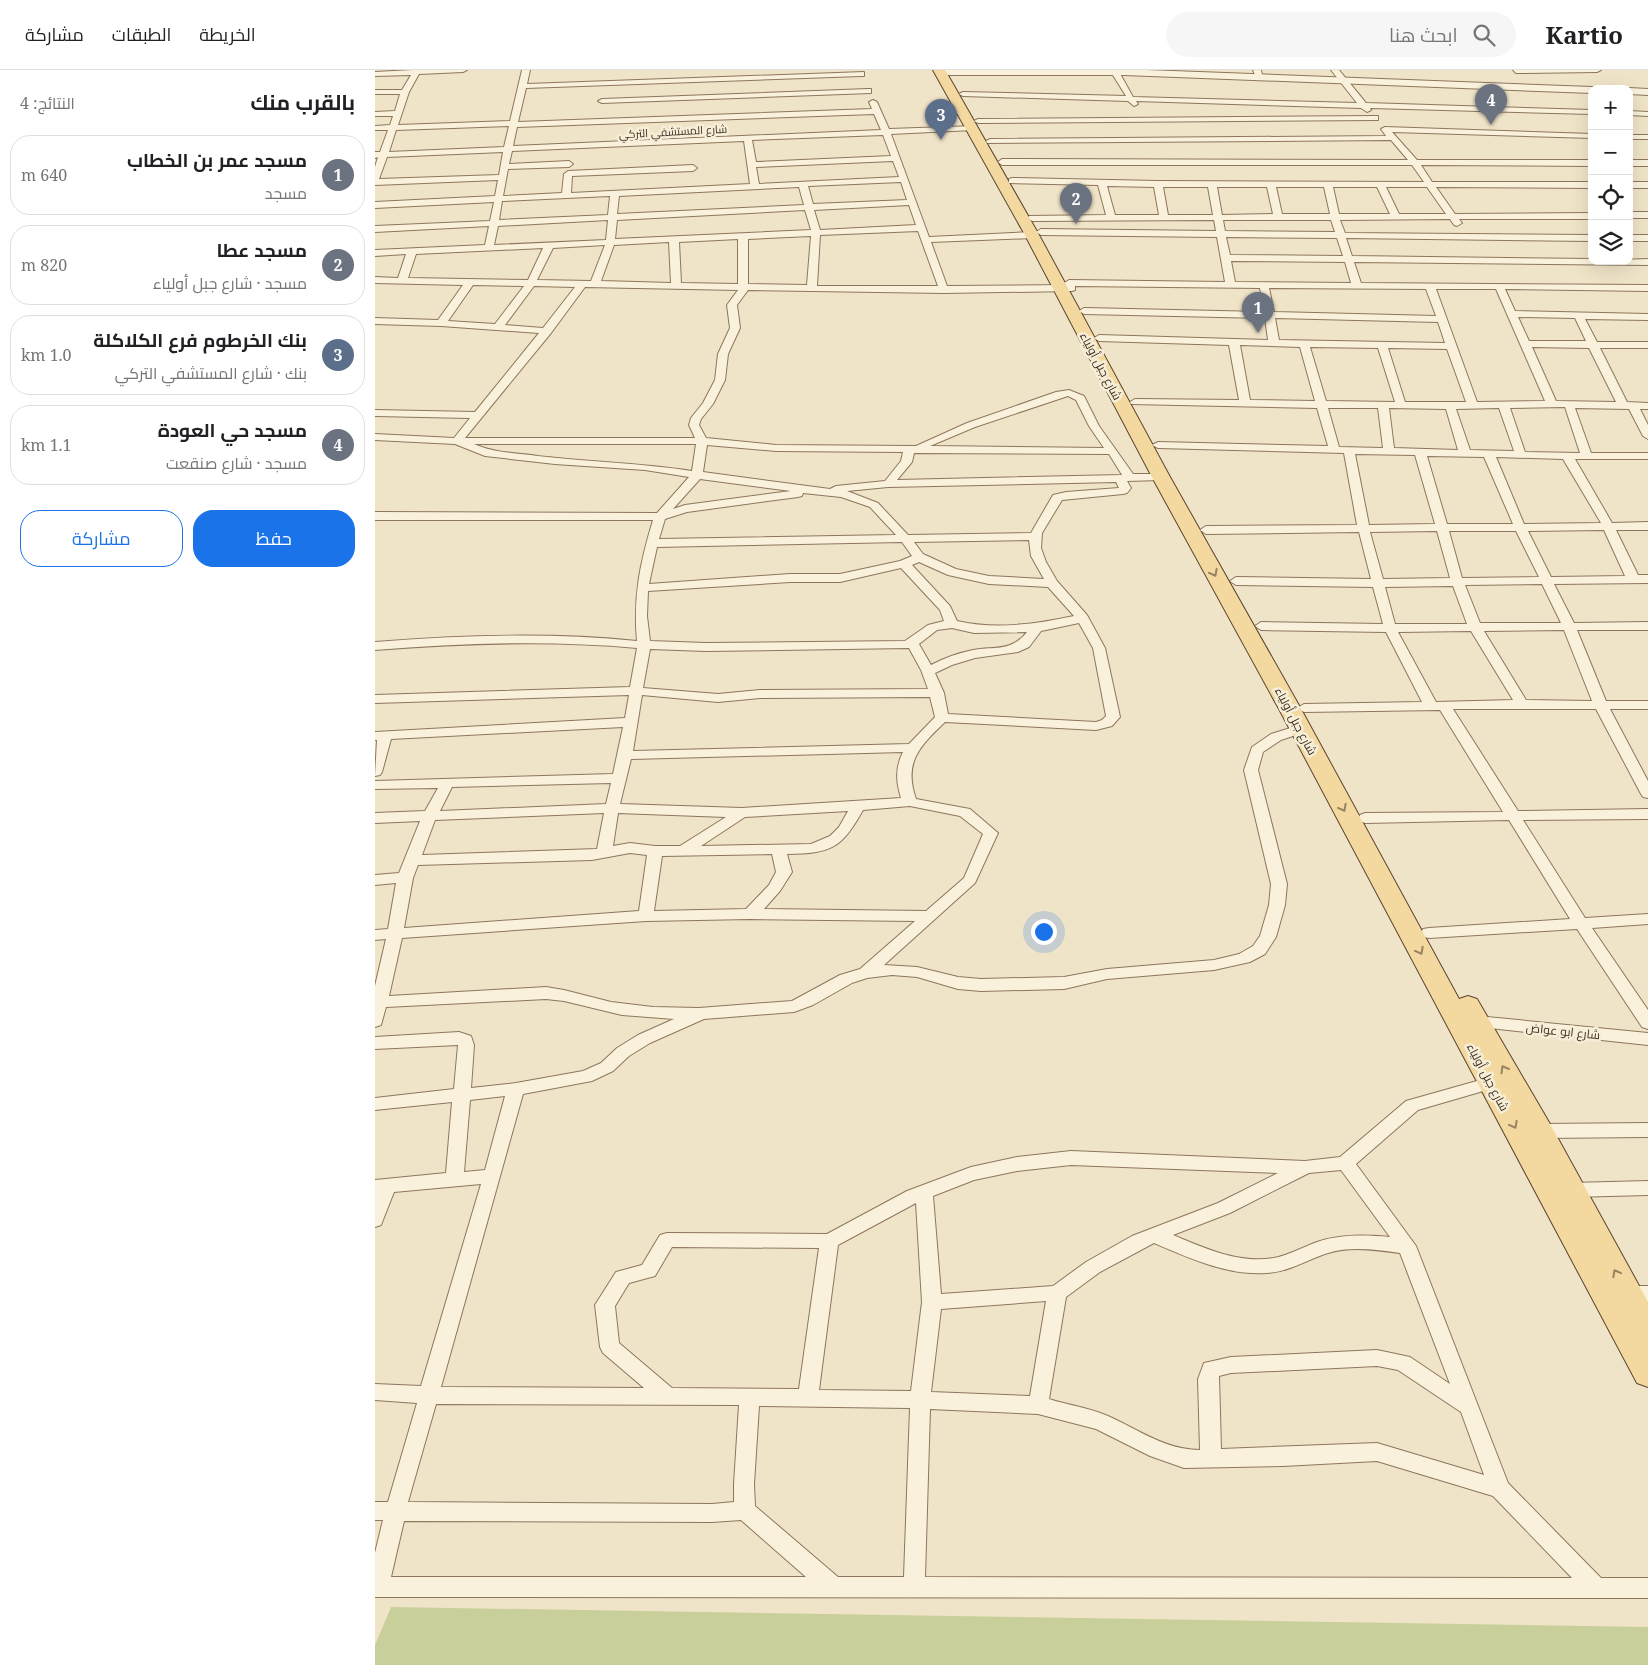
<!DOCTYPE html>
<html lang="ar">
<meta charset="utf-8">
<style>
body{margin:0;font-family:"Noto Serif",Cairo,serif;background:#f6f6f6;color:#202124;direction:rtl}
.controls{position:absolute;right:15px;top:15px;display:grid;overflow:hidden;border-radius:10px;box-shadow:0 5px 20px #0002}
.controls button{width:45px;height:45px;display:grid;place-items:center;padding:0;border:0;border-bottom:1px solid #e0e0e0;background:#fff;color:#202124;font:25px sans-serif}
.you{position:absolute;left:668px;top:861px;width:18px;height:18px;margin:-12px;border:4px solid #fff;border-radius:50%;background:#1a73e8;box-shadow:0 0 0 8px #1a73e833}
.badge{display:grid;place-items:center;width:32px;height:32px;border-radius:50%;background:#1a73e8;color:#fff;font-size:16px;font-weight:700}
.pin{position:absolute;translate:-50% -41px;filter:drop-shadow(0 1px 2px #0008)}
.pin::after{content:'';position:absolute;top:26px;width:18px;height:15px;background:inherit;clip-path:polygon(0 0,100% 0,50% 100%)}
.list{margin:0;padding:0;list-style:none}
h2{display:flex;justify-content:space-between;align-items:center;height:65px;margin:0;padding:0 20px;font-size:21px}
h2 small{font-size:16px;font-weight:400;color:#757577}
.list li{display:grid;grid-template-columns:32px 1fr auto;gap:15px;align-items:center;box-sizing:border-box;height:80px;margin:0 10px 10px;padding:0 10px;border:1px solid #e0e0e0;border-radius:20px}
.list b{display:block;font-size:19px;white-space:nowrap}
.list p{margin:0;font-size:16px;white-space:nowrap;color:#757577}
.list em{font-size:16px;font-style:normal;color:#757577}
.actions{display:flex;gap:10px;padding:15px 20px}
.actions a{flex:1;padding:11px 0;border:1px solid #1a73e8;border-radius:20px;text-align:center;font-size:18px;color:#1a73e8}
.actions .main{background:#1a73e8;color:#fff}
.icon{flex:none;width:28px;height:28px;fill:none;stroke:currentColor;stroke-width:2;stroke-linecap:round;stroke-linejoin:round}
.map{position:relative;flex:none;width:1273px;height:1595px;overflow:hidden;direction:ltr}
header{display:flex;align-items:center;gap:30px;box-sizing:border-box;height:70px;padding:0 25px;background:#fff;border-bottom:1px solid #e0e0e0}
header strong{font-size:24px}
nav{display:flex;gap:28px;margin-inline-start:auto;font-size:18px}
.search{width:350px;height:45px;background:#f6f6f6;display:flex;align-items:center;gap:12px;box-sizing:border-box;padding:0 18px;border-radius:28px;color:#757577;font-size:19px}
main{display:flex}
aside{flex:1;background:#fff}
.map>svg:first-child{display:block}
</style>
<header>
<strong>Kartio</strong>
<div class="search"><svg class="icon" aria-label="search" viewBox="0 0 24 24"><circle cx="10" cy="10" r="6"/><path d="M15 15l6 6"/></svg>ابحث هنا</div>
<nav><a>الخريطة</a><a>الطبقات</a><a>مشاركة</a></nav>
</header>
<main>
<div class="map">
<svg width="1273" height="1595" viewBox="0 0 1273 1595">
<rect width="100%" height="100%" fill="#f0e4c8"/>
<path fill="#c9cf9b" d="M 16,1537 L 1273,1557 L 1273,1595 L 0,1595 L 0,1575 Z"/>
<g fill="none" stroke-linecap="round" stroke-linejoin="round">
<g stroke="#8d765c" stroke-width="2">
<path id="minor" d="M 38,0 L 92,0 L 88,2 L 44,4 L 34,22 L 23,55 L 135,51 L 147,0 L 155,0 L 152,14 L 489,2 L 489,6 L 486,6 L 151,18 L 143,52 L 497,39 L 494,32 L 498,30 L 502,32 L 514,59 L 601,56 L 601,60 L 598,60 L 516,64 L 554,167 L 657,162 L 662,165 L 657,168 L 556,172 L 572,216 L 691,215 L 689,213 L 694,210 L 850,212 L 842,167 L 666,165 L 661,162 L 666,159 L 841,161 L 839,150 L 657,151 L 653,148 L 654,146 L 731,145 L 723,115 L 634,113 L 634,109 L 637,108 L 783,111 L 1049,112 L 1037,95 L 627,95 L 623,92 L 627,89 L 1033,90 L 1016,70 L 612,73 L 611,71 L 615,69 L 1011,66 L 1006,59 L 1010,57 L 1217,64 L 1217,68 L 1017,62 L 1042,90 L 1217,90 L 1217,96 L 1046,95 L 1057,112 L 1217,112 L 1217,118 L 1061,117 L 1080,144 L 1217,143 L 1217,149 L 1084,149 L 1087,153 L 1082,156 L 1079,155 L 1075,149 L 965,150 L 970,163 L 1217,165 L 1217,171 L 971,168 L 977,186 L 1217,189 L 1217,191 L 1273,189 L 1273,195 L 979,192 L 986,213 L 1273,215 L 1273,221 L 1130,219 L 1140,241 L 1273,244 L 1273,250 L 1210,249 L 1222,272 L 1273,272 L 1273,278 L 1225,278 L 1252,332 L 1273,333 L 1273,339 L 1265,339 L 1273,355 L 1273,369 L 1268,366 L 1254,339 L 1200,338 L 1216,383 L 1273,383 L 1273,389 L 1200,389 L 1237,453 L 1273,452 L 1273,460 L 1241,460 L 1263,505 L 1273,505 L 1273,513 L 1179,514 L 1199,553 L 1273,552 L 1273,560 L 1202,560 L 1231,631 L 1273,631 L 1273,639 L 1235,639 L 1273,711 L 1273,728 L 1268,727 L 1266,724 L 1221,639 L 1078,639 L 1143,741 L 1273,739 L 1273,749 L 1148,750 L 1210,848 L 1273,844 L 1273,854 L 1217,858 L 1273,940 L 1273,959 L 1267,957 L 1202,859 L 1054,868 L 1048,867 L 1046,863 L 1048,859 L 1054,858 L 1195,849 L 1134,750 L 990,753 L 985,751 L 983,748 L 985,745 L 990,743 L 1128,742 L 1065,640 L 929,642 L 922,638 L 929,634 L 1047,632 L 1011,562 L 886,560 L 880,556 L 886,552 L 1008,554 L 998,517 L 861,515 L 855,511 L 861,507 L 996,509 L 984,462 L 831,464 L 825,460 L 831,456 L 982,455 L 969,383 L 783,378 L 777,375 L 783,372 L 953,376 L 942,338 L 756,334 L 755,332 L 760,329 L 864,330 L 854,275 L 724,271 L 719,268 L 724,265 L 893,270 L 890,248 L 709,244 L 704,241 L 709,238 L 889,242 L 885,218 L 700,216 L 700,220 L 697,221 L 569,223 L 373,220 L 362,235 L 365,258 L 353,284 L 350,310 L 338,334 L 326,349 L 324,355 L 331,368 L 401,375 L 541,376 L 592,353 L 681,322 L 694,320 L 709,326 L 724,356 L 758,404 L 786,404 L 792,407 L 786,410 L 752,411 L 756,418 L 752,423 L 748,424 L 687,430 L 667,463 L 666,478 L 671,492 L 682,511 L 712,545 L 730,578 L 745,647 L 737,656 L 721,660 L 570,652 C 545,676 528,692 541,729 L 595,739 L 623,763 L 600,813 L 509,895 L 542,897 L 583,907 L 606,909 L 689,907 L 732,899 L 839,890 L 864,884 L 878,876 L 885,866 L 894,835 L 896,814 L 869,700 L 877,677 L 896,664 L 925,655 L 930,656 L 932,659 L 930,662 L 906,670 L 888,682 L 883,700 L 912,814 L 910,835 L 901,867 L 890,884 L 875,892 L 839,900 L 732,909 L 689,919 L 606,921 L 583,919 L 542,907 L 517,905 L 492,908 L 477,913 L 438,935 L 419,942 L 329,949 L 275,973 L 254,986 L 238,1001 L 217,1011 L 148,1024 L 66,1317 L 269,1318 L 228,1283 L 225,1277 L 220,1235 L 241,1202 L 267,1195 L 285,1165 L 292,1163 L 452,1164 L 532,1121 L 596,1097 L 642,1087 L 696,1081 L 930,1091 L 965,1087 L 1031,1031 L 1116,1007 L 1122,1009 L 1125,1013 L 1122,1017 L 1043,1040 L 981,1094 L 1041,1176 L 1133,1413 L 1226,1508 L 1273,1508 L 1273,1528 L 0,1527 L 0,1483 L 8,1450 L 0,1450 L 0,1432 L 13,1432 L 42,1333 L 0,1330 L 0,1314 L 46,1316 L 106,1114 L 19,1122 L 6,1155 L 0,1157 L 0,1110 L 71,1103 L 77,1032 L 0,1040 L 0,1028 L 79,1019 L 83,975 L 0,979 L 0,967 L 84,962 L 96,966 L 99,975 L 96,1018 L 141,1013 L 208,1001 L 226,993 L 242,978 L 263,965 L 299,949 L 247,945 L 189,931 L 171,929 L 11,937 L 6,955 L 0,957 L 0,916 L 11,869 L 0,870 L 0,860 L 13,859 L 21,813 L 0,815 L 0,805 L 24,803 L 45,751 L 0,753 L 0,743 L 50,741 L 63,718 L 0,719 L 0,711 L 238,704 L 248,657 L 16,669 L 7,702 L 5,705 L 0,706 L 2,670 L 0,670 L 0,662 L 250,648 L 254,625 L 0,633 L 0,625 L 255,617 L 262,578 C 175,570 87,573 0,580 L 0,572 C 87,565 175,562 262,571 C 258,526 265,493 278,450 L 0,450 L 0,442 L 282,443 L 314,407 L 270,400 L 180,394 L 110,386 L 80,374 L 0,370 L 0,364 L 79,368 L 95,348 L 0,346 L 0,340 L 100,342 L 164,263 L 66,256 L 0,254 L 0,248 L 63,250 L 88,215 L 0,213 L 0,207 L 23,208 L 31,184 L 0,186 L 0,180 L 110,175 L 114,156 L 0,162 L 0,156 L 115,151 L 119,132 L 0,138 L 0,132 L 120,126 L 123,110 L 0,115 L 0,97 L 3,87 L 0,88 L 0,82 L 5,82 L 13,60 L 0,60 L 0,56 L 15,55 L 18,46 L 0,46 L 0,42 L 20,41 L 25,24 L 0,24 L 0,20 L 27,20 L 36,5 L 0,6 L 0,2 ZM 499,44 L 506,60 L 138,76 L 142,57 ZM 134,56 L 129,77 L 14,82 L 21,60 ZM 508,65 L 516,86 L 381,92 L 377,70 ZM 369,71 L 375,114 L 196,123 L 197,106 L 318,101 L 322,98 L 318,95 L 193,101 L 189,104 L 187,123 L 128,126 L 133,99 L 194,97 L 198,94 L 194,91 L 134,94 L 137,81 ZM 128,82 L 124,105 L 4,109 L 12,87 ZM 518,91 L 524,107 L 384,114 L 381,97 ZM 526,112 L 532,130 L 438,134 L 433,116 ZM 732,116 L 779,117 L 784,145 L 740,145 ZM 424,117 L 429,135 L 242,144 L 244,126 ZM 788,117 L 833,117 L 838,145 L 793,145 ZM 842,117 L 892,117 L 898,144 L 847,145 ZM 901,117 L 949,117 L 955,144 L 907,144 ZM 958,117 L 1002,117 L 1015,144 L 964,144 ZM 1011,117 L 1052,117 L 1071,144 L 1024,144 ZM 235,126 L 233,145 L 124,150 L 127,131 ZM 534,135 L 541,155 L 445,160 L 439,140 ZM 430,140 L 436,160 L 240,169 L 242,150 ZM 233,150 L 231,170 L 119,175 L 123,156 ZM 848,150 L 956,150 L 960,162 L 850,161 ZM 543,161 L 563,216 L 442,216 L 445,165 ZM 436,166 L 432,215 L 373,214 L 373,169 ZM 851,167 L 962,168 L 968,186 L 855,185 ZM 363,169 L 363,214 L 306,213 L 304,172 ZM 294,172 L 296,213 L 226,211 L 239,175 ZM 230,175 L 216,211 L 162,210 L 178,178 ZM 168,178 L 153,210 L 33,208 L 41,184 ZM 856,191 L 970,192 L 976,213 L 860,212 ZM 98,215 L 149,216 L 120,254 L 73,251 ZM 159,216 L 200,217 L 168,258 L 130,255 ZM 210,217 L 363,220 L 352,235 L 355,258 L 343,284 L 340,310 L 328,333 L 316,348 L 314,355 L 320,368 L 90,368 L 176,263 ZM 894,218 L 1051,219 L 1061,246 L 899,242 ZM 1061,219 L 1121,219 L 1170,331 L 1102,332 ZM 1143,247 L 1200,248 L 1211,271 L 1154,271 ZM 900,248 L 1063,252 L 1070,273 L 904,270 ZM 865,275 L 925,277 L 940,331 L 875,330 ZM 935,277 L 1003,278 L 1020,332 L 951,331 ZM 1157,277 L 1214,278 L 1241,332 L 1181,331 ZM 1013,278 L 1072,279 L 1091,332 L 1030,332 ZM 693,326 L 701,330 L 714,356 L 729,378 L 555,376 L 600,357 ZM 1190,337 L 1205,383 L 1150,382 L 1135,338 ZM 953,338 L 1003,338 L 1008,378 L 964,377 ZM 1014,338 L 1071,339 L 1083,380 L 1019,378 ZM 1124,338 L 1139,381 L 1095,380 L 1081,339 ZM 99,374 L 321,374 L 317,401 C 266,393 215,392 163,386 C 142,383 119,383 99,374 ZM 332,375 L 401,381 L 528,382 L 526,391 L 510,411 L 461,416 L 455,419 L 328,402 ZM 539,383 L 734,384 L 747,405 L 522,410 L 537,392 ZM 980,384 L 1040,385 L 1060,454 L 994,455 ZM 1052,386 L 1109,387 L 1138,454 L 1072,454 ZM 1121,387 L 1188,389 L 1226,453 L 1149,454 ZM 325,409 L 416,421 L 310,435 L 298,439 ZM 741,412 L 744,418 L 691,422 L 678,425 L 656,463 L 533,465 L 503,433 L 472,421 L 513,417 ZM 428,423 L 466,427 L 495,437 L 521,465 L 284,469 L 290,449 L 312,442 L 423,427 L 427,426 ZM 1229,460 L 1250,506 L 1176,507 L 1153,461 ZM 1062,461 L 1075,508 L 1008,509 L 995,462 ZM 1074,461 L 1141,461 L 1164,507 L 1087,508 ZM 654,470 L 656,486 L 669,509 L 614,506 L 581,499 L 548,484 L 539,472 ZM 527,472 L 537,486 L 525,491 L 465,504 L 415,504 L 274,514 L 282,477 ZM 544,492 L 573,505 L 614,514 L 673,517 L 699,546 C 661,554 621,560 582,551 L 575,536 L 537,495 ZM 526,498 L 565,540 L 569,551 L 553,555 L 530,571 L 331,573 L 275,571 L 272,546 L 273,521 L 415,512 L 465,512 ZM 1167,514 L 1186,553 L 1105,553 L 1090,515 ZM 1078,516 L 1092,554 L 1020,554 L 1010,517 ZM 704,553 L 718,578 L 731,646 L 727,650 L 721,652 L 573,644 L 569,623 L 560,603 L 577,595 L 600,588 L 643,582 L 654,577 L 666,561 ZM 577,558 L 599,563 L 652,562 C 636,582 620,576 598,580 C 583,583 569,588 556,595 L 544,574 L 562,560 ZM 1189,560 L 1217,631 L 1151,630 L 1109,561 ZM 1096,561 L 1138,630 L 1061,632 L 1023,562 ZM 534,578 L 546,600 L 553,619 L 385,620 L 343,624 L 268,618 L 275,579 L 331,581 ZM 267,625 L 343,632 L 385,628 L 555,627 L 560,647 L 534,674 L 258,681 ZM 528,682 C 520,698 521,712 526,728 L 367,738 L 245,734 L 256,689 ZM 236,713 L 231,734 L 65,741 L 77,717 ZM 535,736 L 585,746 L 608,764 L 589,808 L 551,841 L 389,839 L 405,821 L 417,802 L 412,784 C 457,783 466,779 488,740 ZM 473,741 L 464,757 L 455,766 L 436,774 L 326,776 L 370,747 ZM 229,743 L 222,779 L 47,785 L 60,750 ZM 243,743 L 351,747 L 305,776 L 280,776 L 255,773 L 238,776 ZM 255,783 L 272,785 L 264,841 L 29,858 L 38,808 L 43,795 L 217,790 ZM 397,784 L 401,802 L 394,815 L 371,839 L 279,841 L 287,786 ZM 375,849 L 540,851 L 485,899 L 465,905 L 417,931 L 324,938 L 278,937 L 236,932 L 189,920 L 171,917 L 14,926 L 27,868 L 271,851 ZM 130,1026 L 110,1100 L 89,1102 L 95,1030 ZM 696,1095 L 903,1103 L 843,1133 L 757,1166 L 711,1192 L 678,1216 L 566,1224 L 558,1126 L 599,1110 L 642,1101 ZM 966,1100 L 1015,1167 C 990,1165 966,1164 942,1172 C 928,1177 914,1185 899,1188 C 864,1194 829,1178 798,1165 L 855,1143 L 934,1103 ZM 541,1133 L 547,1232 L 536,1321 L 444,1320 L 463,1175 ZM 779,1173 C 814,1188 853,1206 892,1203 C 914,1202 933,1189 953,1183 C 977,1176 1002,1180 1025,1183 L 1075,1314 L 1035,1287 L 1002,1280 L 856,1287 L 829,1293 L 823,1309 L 825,1380 C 791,1380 764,1360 733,1346 C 715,1338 693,1335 674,1329 L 691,1227 L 725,1202 ZM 297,1177 L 444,1178 L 424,1319 L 297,1318 L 244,1273 L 240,1236 L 254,1213 L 280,1206 ZM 671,1231 L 655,1326 L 556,1322 L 566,1239 ZM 1002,1296 L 1023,1300 L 1086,1342 L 1109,1405 L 1002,1373 L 846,1379 L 844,1306 L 856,1303 ZM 61,1334 L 364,1335 L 359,1414 L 359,1432 L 337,1434 L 33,1432 ZM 384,1336 L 535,1338 L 529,1507 L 463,1507 L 380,1436 L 379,1414 ZM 555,1339 L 663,1344 L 721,1359 L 775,1386 L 809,1398 L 908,1396 L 1002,1391 L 1118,1426 L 1197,1508 L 550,1507 ZM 366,1450 L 431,1507 L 16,1507 L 29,1451 L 337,1452 Z
M 737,0 L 743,0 L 758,27 L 982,33 L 956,0 L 964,0 L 991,33 L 1217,40 L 1217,44 L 995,38 L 996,40 L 992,42 L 986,38 L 761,31 L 763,34 L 759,36 L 753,31 L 588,26 L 584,24 L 588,22 L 751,26 L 736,2 Z
M 878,0 L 886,0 L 888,10 L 882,10 Z
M 1138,0 L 1226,0 L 1222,2 L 1141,3 Z
M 493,19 L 496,19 L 496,23 L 227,33 L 223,31 L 227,29 Z
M 1254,41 L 1273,42 L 1273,46 L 1254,45 Z
M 1000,46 L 1003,46 L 1003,50 L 603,53 L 599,51 L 603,49 Z
M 1254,65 L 1273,65 L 1273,69 L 1254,69 Z
M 1254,90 L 1273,90 L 1273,96 L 1254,96 Z
M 1254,112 L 1273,112 L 1273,118 L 1254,118 Z
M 1254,142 L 1273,142 L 1273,148 L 1254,148 Z
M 1254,165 L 1273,165 L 1273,171 L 1254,171 Z
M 1102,946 L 1273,963 L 1273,975 L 1096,956 L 1094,952 L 1096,948 Z
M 1273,1053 L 1273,1067 L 1165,1068 L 1159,1066 L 1156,1061 L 1159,1056 L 1165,1054 Z
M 1273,1111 L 1273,1125 L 1196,1127 L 1190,1125 L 1187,1120 L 1190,1115 L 1196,1113 Z
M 1252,1216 L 1273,1216 L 1273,1232 L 1252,1232 L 1245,1229 L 1243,1224 L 1245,1219 Z"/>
</g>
<g stroke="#8d765c" stroke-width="2">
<path id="tertiary" d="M 566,0 L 771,0 L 1217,17 L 1221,19 L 1217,19 L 1217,23 L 749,5 L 563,5 L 561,3 Z
M 1254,18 L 1273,19 L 1273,25 L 1254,24 L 1254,19 L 1251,19 Z"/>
</g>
<g stroke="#5b4430" stroke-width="2">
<path id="primary" d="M 558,0 L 570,0 L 664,165 L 795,407 L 926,639 L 1084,929 L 1093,926 L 1102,929 L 1175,1054 L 1273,1232 L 1273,1317 L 1262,1313 L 904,639 L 777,407 L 650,165 Z"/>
</g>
<use href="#minor" fill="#faf1dc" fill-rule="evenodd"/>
<use href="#tertiary" fill="#faf1dc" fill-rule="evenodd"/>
<use href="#primary" fill="#f3d9a0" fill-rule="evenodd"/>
</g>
<defs><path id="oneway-chevron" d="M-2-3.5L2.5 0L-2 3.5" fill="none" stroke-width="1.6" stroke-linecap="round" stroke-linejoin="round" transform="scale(1.25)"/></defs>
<g stroke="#988460">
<use href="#oneway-chevron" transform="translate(839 503) rotate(62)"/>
<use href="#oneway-chevron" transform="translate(968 738) rotate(61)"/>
<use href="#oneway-chevron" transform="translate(1045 881) rotate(62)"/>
<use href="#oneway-chevron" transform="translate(1129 999) rotate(-120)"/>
<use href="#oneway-chevron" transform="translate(1139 1055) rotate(62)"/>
<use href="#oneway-chevron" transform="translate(1241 1203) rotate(-118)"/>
</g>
<g text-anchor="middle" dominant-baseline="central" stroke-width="5" stroke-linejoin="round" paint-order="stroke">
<g font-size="11" fill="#3d2e20" stroke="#f7eed8">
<text transform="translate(298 61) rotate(-3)">شارع المستشفي التركي</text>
</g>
<g font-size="12" fill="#3d2e20" stroke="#f7eed8">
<text transform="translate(726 296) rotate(62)">شارع جبل أولياء</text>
<text transform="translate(921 651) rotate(62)">شارع جبل أولياء</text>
<text transform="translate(1188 961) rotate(6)">شارع ابو عواض</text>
<text transform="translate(1113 1007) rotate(62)">شارع جبل أولياء</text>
</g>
</g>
</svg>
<div class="controls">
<button>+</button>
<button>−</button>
<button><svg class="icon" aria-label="locate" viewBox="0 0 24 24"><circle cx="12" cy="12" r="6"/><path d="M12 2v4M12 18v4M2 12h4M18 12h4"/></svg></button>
<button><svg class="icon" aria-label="layers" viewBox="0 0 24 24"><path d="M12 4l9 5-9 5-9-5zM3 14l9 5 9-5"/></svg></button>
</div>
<div class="you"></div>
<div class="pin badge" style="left:883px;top:263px;background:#6b7280">1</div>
<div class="pin badge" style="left:701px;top:154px;background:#6b7280">2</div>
<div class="pin badge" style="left:566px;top:70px;background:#5c6f8a">3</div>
<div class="pin badge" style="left:1116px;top:55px;background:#6b7280">4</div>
</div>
<aside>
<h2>بالقرب منك<small>النتائج: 4</small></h2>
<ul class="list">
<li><span class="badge" style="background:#6b7280">1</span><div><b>مسجد عمر بن الخطاب</b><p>مسجد</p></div><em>640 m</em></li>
<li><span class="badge" style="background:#6b7280">2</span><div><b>مسجد عطا</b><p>مسجد · شارع جبل أولياء</p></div><em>820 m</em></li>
<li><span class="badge" style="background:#5c6f8a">3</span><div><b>بنك الخرطوم فرع الكلاكلة</b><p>بنك · شارع المستشفي التركي</p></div><em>1.0 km</em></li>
<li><span class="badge" style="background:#6b7280">4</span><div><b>مسجد حي العودة</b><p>مسجد · شارع صنقعت</p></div><em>1.1 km</em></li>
</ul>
<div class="actions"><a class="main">حفظ</a><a>مشاركة</a></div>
</aside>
</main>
